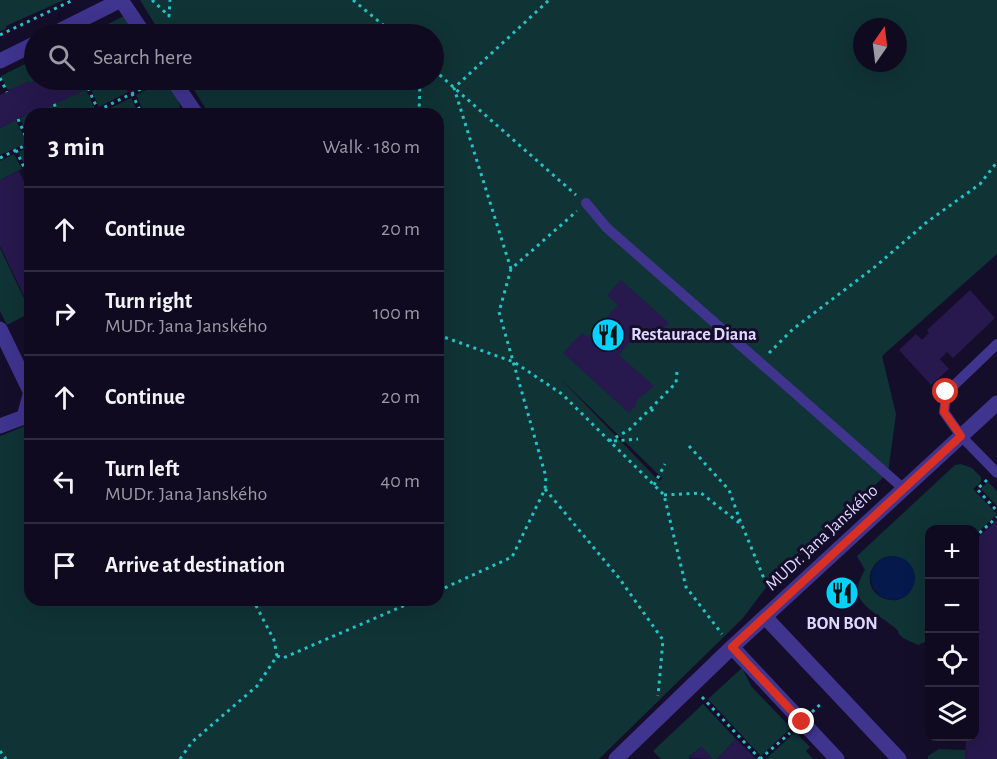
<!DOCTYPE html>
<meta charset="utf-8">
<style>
body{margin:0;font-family:"Alegreya Sans",sans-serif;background:#191329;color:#f1f3f6}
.controls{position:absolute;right:18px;bottom:18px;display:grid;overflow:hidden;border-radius:12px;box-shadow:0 6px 24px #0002}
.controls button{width:54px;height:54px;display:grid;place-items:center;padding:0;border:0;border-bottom:2px solid #302b3e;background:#100a20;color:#f1f3f6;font:30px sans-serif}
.compass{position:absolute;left:853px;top:18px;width:54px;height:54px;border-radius:50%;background:#100a20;box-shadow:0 6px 24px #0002;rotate:14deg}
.stop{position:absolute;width:18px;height:18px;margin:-14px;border:4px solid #d93025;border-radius:50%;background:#fff}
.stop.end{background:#d93025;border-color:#fff;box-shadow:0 2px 6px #0008}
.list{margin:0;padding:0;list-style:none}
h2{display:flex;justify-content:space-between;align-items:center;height:78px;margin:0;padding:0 24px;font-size:26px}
h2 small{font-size:20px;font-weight:400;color:#9c9aa5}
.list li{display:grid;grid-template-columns:39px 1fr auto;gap:18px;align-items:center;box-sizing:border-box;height:84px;padding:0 24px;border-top:2px solid #302b3e}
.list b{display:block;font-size:22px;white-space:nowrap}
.list p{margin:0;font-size:20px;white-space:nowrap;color:#9c9aa5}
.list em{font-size:20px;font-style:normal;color:#9c9aa5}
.icon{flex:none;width:33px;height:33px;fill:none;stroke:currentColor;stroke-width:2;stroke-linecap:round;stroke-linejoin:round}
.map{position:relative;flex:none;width:997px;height:759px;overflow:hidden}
.search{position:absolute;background:#100a20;box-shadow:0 6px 24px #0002;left:24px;top:24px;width:420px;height:66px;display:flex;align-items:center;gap:15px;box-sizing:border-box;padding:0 21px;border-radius:33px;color:#9c9aa5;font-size:22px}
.panel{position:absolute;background:#100a20;box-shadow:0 6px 24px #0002;left:24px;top:108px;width:420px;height:498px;border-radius:18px}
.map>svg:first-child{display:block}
</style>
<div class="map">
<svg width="997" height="759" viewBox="0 0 997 759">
<rect width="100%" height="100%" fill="#150e2a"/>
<path fill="#103335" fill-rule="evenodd" d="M 0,0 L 64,0 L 6,26 L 6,29 L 0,31 Z
M 140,0 L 997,0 L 997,254 L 882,356 L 896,414 L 888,473 L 767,586 L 743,618 L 599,759 L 0,759 L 0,436 L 30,424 L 30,600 L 438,600 L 438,114 L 209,114 L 188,80 L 434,80 L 434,34 L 161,34 ZM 862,27 L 898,27 L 898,63 L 862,63 ZM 561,379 L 662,478 L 662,479 L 659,481 Z
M 124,16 L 139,34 L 106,34 L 102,27 Z
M 31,61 L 34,69 L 34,80 L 37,80 L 29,84 L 28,82 L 10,90 L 7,89 L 1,76 Z
M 106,80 L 122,80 L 128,92 L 99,107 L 90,87 Z
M 128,80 L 156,80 L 133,90 Z
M 167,80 L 178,98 L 181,111 L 178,114 L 145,114 L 136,95 Z
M 86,89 L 95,109 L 84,114 L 60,114 L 54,104 Z
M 131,98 L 139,114 L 98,114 Z
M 52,105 L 56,114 L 30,114 L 30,140 L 20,118 L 41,108 L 42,110 Z
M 16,120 L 27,143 L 0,155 L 0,128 Z
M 30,147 L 30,171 L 28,167 L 26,167 L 18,152 Z
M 14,154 L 22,169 L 0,180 L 0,161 Z
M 0,248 L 30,311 L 30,313 L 7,325 L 0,311 Z
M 961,464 L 972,468 L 981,477 L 981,482 L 973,489 L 997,514 L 975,535 L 974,530 L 930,530 L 930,640 L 918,645 C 913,642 905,640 901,636 C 895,630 902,634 895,628 C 875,610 844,603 865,570 L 857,556 L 955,465 ZM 891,556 C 905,559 910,562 915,576 C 912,617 858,600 872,569 C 876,561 882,557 891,556 Z
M 988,482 L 997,491 L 997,506 L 981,489 Z
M 742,668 L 751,686 L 791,728 L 761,756 L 708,699 Z
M 703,704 L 736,739 L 717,759 L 712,759 L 701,747 L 689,757 L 690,759 L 661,759 L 653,751 Z
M 795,732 L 810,747 L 806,751 L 813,759 L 766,759 Z
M 939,749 L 965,750 L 965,759 L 928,759 L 928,756 Z"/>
<path fill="#05194c" d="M871 578a22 22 0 1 1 44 0a22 22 0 1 1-44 0Z"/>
<path fill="#27184d" d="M 38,80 L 106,80 L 42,110 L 41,108 L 0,128 L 0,95 L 28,81 L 29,84 Z
M 19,171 L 30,194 L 30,309 L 0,246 L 0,180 Z
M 621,280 L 669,323 L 655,338 L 642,325 L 631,336 L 633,338 L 619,355 L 654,386 L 637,400 L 636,405 L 629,413 L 563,353 L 582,333 L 588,338 L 618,305 L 607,295 Z
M 970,290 L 995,318 L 953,358 L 947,352 L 940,359 L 949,369 L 931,385 L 899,350 L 916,334 L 922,340 L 929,333 L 927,330 Z
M 997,520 L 997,759 L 965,759 L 966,736 L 974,736 L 974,541 Z
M 842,583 L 842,585 L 849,590 L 850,595 L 848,600 L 840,603 L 835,601 L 832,592 L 835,588 L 833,586 Z
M 736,739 L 756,759 L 717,759 Z
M 701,747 L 712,759 L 689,758 Z"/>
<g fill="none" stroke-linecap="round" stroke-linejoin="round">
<path stroke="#24c3c7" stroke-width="3" stroke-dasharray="3 4.5" stroke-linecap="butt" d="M 152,0 L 169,16 L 170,0
M 353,0 L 394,34
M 0,35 L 73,0
M 434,70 L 576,195
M 0,78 L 7,92
M 125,80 L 142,114
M 88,88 L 98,110
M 54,104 L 59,114
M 91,114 L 159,80
M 419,114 L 420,80
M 18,119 L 29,144
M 16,150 L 30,180
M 0,158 L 30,143
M 511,269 L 454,88 L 549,0
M 438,335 L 514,362 L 562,394 L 654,485 L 664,495 L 686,587 L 722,634
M 769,353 L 793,329 L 876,266 L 927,222 L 980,184 L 997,162
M 651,409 L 655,413
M 609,441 L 629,430 L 676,383 L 677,372
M 614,441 L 638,439
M 689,446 L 729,490 L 741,523
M 987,480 L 977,489 L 997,511
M 654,485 L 665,464
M 545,489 L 619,578 L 663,640 L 658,696
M 664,495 L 701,493 L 742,525 L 767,586 L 771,589
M 974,538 L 997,517
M 438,591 L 512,557 L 545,489 L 546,477 L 499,312 L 511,269 L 577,211
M 277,656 L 283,658 L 417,600
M 702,697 L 760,759
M 812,712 L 823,702
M 0,751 L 6,759
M 180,759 L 192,742 L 257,686 L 277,656 L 274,640 L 253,600
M 760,759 L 790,733"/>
<path stroke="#3f348e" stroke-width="10" d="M 586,203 L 607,228 L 904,489
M 997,344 L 947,392 L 944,412 L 961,436 L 997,473"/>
<path stroke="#3f348e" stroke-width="15" d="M 121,0 L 144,34
M 53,34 L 121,0
M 0,61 L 34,44
M 173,80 L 196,114
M 0,329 L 30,391
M 0,426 L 24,417 L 30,395
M 765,617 L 899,759
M 732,647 L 837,759
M 616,759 L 732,647 L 997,403"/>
</g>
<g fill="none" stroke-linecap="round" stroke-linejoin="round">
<path stroke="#d93025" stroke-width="8" d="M 802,722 L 732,647 L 961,436 L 944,412 L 946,392"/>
</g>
<defs>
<g id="restaurant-disc" transform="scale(1.725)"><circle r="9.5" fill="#03d2ff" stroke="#150e2a"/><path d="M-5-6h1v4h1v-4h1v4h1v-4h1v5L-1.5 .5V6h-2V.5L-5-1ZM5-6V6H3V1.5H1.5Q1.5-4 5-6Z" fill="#111"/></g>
</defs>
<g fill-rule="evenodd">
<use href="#restaurant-disc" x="608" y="335"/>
<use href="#restaurant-disc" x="842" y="593"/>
</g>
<g text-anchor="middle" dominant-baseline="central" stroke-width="6" stroke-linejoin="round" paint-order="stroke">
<g font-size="18" font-weight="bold" fill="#dfd7ff" stroke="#150e2a" text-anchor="start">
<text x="631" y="335">Restaurace Diana</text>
<text x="842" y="624" text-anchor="middle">BON BON</text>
</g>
<g font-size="18" fill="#dfd7ff" stroke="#150e2a">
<text transform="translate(822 538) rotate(-43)">MUDr. Jana Janského</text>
</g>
</g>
</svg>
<div class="controls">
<button>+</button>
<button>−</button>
<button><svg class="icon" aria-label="locate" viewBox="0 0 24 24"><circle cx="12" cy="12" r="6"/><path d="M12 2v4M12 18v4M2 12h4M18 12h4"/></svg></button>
<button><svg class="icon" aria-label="layers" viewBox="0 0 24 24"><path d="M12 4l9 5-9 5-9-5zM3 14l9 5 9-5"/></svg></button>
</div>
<svg class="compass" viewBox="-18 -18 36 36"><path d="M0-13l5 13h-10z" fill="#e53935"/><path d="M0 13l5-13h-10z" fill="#9c9aa5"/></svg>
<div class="stop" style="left:946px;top:392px"></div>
<div class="stop end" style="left:802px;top:722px"></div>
<div class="search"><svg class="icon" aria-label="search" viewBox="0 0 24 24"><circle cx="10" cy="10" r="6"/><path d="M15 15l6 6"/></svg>Search here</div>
<section class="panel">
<h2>3 min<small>Walk · 180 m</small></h2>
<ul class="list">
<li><svg class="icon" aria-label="ahead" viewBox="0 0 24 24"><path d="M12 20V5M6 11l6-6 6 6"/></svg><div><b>Continue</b></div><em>20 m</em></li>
<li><svg class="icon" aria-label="right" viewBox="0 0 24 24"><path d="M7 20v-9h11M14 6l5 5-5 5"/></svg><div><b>Turn right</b><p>MUDr. Jana Janského</p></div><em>100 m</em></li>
<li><svg class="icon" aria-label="ahead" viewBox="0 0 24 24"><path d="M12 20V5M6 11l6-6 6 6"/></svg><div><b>Continue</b></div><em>20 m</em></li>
<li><svg class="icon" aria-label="left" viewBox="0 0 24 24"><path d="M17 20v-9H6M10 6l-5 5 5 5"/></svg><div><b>Turn left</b><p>MUDr. Jana Janského</p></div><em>40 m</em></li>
<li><svg class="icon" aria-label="arrive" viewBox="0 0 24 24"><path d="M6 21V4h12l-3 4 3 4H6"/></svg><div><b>Arrive at destination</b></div></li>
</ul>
</section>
</div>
